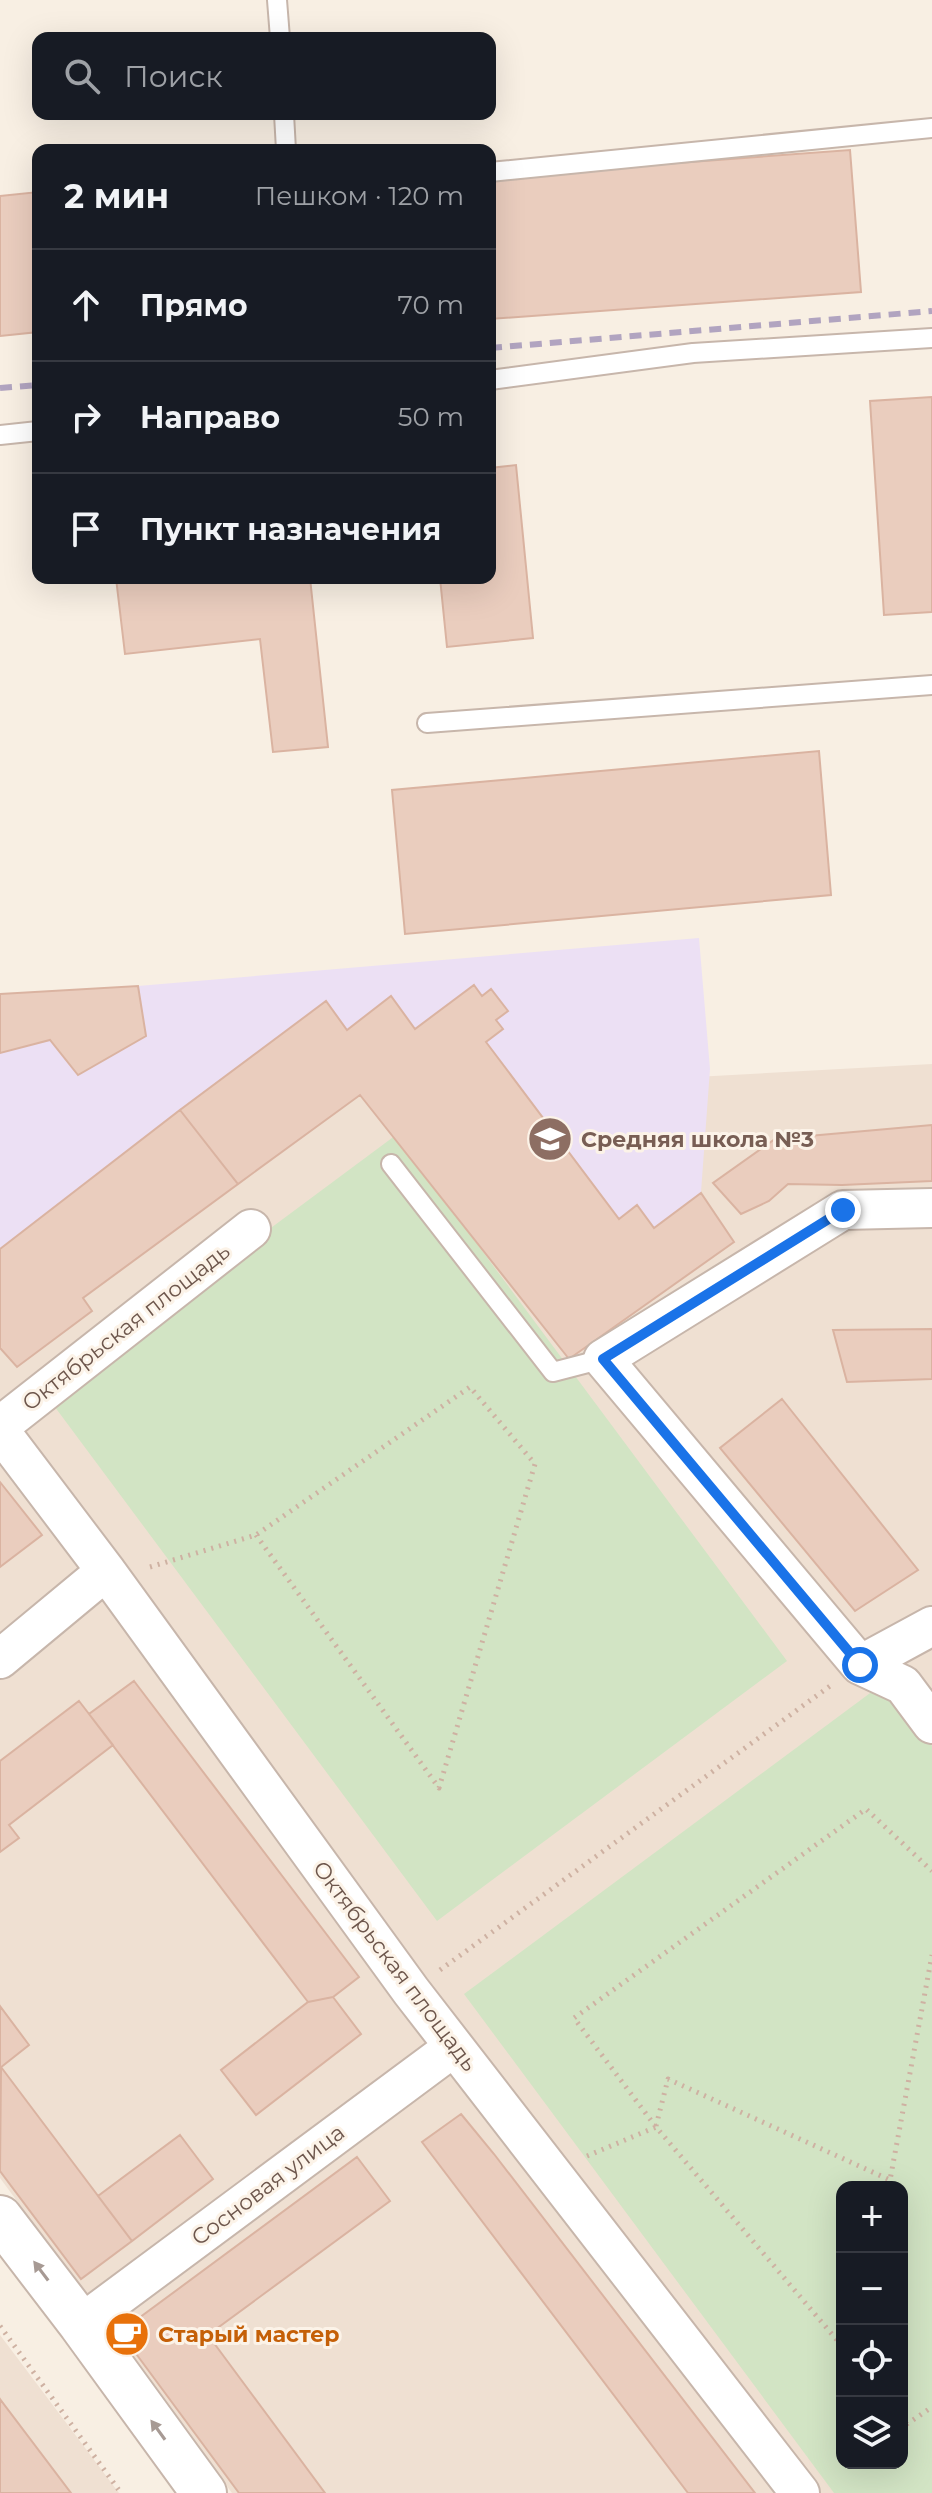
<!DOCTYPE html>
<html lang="ru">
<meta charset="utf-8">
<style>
body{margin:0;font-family:Montserrat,sans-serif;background:#20242c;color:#f1f3f6}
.controls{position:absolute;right:24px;bottom:24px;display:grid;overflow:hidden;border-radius:16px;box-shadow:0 8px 32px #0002}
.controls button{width:72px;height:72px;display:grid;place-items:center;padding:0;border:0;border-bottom:2px solid #363941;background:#171b24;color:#f1f3f6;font:40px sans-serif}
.stop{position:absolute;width:24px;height:24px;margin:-18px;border:6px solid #1a73e8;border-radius:50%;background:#fff}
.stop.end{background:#1a73e8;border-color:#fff;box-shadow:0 2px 8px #0008}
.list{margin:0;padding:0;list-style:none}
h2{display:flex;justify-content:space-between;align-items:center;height:104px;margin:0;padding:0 32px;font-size:34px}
h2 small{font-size:26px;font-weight:400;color:#9ea1a6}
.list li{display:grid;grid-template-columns:52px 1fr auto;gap:24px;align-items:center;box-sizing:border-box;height:112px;padding:0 32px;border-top:2px solid #363941}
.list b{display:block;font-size:30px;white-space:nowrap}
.list em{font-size:26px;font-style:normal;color:#9ea1a6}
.icon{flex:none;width:44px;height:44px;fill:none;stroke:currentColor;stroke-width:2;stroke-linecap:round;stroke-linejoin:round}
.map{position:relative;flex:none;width:932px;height:2493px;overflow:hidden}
.search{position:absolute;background:#171b24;box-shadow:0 8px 32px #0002;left:32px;top:32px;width:464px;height:88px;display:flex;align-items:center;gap:20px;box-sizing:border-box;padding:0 28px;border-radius:16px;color:#9ea1a6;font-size:30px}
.panel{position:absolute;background:#171b24;box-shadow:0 8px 32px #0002;left:32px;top:144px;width:464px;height:440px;border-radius:16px}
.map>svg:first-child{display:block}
</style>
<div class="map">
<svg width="932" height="2493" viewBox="0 0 932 2493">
<rect width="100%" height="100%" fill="#f8efe3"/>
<path fill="#efe0d2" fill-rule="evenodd" d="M 932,1064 L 932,2493 L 232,2493 L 0,2178 L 0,1115 ZM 842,2187 L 902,2187 L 902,2463 L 842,2463 Z
M 0,2335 L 119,2493 L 0,2493 Z"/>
<path fill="#ece0f4" d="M 699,938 L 710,1069 L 701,1192 L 734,1242 L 569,1359 L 360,1095 L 83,1298 L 92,1311 L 17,1367 L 0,1348 L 0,994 L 138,986 Z"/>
<path fill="#d2e4c4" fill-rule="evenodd" d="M 396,1135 L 787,1661 L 437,1921 L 46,1395 Z
M 885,1682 L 932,1746 L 932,2493 L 834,2493 L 464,1994 ZM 842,2187 L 902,2187 L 902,2463 L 842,2463 Z"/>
<path fill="#eacdbe" stroke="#dab3a1" stroke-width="2" d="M 850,150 L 861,292 L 490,319 L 490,177 Z
M 38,192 L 38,332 L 0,336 L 0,196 Z
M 932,397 L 932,612 L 884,615 L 870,401 Z
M 516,465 L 533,638 L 447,647 L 440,578 L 490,578 L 490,468 Z
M 116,578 L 310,578 L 328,747 L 273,752 L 260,639 L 125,654 Z
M 819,751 L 831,895 L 405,934 L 392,790 Z
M 474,985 L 482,996 L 491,989 L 508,1011 L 496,1020 L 503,1029 L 486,1042 L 619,1219 L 637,1205 L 654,1228 L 701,1193 L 734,1242 L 569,1359 L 360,1095 L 238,1184 L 180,1110 L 326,1001 L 347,1030 L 391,996 L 415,1029 Z
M 138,986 L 146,1036 L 78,1075 L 50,1040 L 0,1053 L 0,994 Z
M 180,1110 L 238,1184 L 83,1298 L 92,1311 L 17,1367 L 0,1348 L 0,1249 Z
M 932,1125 L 932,1181 L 842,1185 L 788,1184 L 769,1201 L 741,1214 L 713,1183 L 775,1139 Z
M 932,1329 L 932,1379 L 847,1382 L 833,1330 Z
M 782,1399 L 918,1570 L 855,1611 L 720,1448 Z
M 0,1482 L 42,1535 L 0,1567 Z
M 134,1681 L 359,1977 L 333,1997 L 308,2002 L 89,1714 Z
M 79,1701 L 113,1745 L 9,1825 L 19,1838 L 0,1852 L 0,1761 Z
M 333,1997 L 361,2034 L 256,2115 L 221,2070 L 308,2002 Z
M 0,2006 L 29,2045 L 0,2068 Z
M 1,2067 L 132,2241 L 81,2279 L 0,2171 Z
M 461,2114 L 494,2154 L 755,2493 L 688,2493 L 422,2142 Z
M 180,2135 L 213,2179 L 132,2241 L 98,2196 Z
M 357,2157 L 390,2201 L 208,2335 L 325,2493 L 239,2493 L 120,2332 Z
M 0,2399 L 71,2493 L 0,2493 Z"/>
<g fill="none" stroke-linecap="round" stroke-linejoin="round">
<g stroke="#c7b6ab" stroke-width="22">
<path id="service" d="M 277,0 L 280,38
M 284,114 L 286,150
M 490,172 L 932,128
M 490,380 L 693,353 L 932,338
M 0,435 L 38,431
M 427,723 L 932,685
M 391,1164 L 553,1372 L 603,1359"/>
</g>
<g stroke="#c7b6ab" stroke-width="42">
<path id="minor" d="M 932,1208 L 843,1210 L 603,1359 L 860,1665 L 903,1685 L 932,1724
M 0,1426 L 251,1229
M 0,1431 L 106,1571 L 411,1991 L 800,2493
M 0,1659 L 106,1571
M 860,1665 L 932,1626
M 81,2324 L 454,2047"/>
</g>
<g stroke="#c7b6ab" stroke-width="48">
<path id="tertiary" d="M 0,2218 L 81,2324 L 204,2493"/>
</g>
<path stroke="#ceb1a2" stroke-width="5" stroke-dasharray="2 6" stroke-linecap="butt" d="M 150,1567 L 256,1535 L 470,1387 L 535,1464 L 439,1788 L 256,1535
M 440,1970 L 830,1686
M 656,2126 L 668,2079 L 890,2180 L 932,1955
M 587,2156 L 656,2127
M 0,2326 L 121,2493
M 842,2346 L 656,2127 L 574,2018 L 866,1809 L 932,1871
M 902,2417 L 907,2424 L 932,2407"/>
<use href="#service" stroke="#fff" stroke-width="18"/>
<use href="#minor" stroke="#fff" stroke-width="38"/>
<use href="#tertiary" stroke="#fff" stroke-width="44"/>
<path stroke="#b1a4c0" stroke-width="6" stroke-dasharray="12 8" stroke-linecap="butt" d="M 490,348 L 932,311
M 0,388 L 38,385"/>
</g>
<defs><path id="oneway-solid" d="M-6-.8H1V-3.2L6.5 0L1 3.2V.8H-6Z" transform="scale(2)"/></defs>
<g fill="#a79a94">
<use href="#oneway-solid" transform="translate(41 2271) rotate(-127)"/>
<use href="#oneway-solid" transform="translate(158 2430) rotate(-126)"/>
</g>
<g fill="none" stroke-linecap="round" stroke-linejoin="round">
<path stroke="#1a73e8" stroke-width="10" d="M 843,1210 L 603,1359 L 860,1665"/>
</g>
<defs>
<g id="school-disc" transform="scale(2.3)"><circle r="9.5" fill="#8d6e63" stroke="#fcf3e8"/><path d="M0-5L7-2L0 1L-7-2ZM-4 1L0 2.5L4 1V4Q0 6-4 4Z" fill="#fff"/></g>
<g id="cafe-disc" transform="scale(2.3)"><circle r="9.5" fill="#e8710a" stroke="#fcf3e8"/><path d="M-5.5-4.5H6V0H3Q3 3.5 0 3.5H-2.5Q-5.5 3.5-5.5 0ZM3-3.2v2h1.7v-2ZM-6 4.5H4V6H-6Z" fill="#fff"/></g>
</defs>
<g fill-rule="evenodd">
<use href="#school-disc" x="550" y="1139"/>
<use href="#cafe-disc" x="127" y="2334"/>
</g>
<g text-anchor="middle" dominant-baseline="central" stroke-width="6" stroke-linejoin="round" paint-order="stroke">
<g font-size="22" font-weight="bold" fill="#785e54" stroke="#fcf3e8" text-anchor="start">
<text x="581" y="1139">Средняя школа №3</text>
</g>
<g font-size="22" fill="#6d564c" stroke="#fcf3e8">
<text transform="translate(126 1327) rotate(-38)">Октябрьская площадь</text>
<text transform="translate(395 1966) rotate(53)">Октябрьская площадь</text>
<text transform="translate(268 2185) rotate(-37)">Сосновая улица</text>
</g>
<g font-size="22" font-weight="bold" fill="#c56008" stroke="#fcf3e8" text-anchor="start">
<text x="158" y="2334">Старый мастер</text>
</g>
</g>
</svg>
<div class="controls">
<button>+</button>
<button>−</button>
<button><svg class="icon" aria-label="locate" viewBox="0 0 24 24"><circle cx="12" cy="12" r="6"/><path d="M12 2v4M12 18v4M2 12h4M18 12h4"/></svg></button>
<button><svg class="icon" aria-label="layers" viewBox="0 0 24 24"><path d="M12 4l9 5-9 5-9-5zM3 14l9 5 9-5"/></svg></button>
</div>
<div class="stop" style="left:860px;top:1665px"></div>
<div class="stop end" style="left:843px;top:1210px"></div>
<div class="search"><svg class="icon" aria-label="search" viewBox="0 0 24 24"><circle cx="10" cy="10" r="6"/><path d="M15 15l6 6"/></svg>Поиск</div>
<section class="panel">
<h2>2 мин<small>Пешком · 120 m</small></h2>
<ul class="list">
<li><svg class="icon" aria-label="ahead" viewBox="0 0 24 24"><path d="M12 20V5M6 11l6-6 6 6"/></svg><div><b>Прямо</b></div><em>70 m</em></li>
<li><svg class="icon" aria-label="right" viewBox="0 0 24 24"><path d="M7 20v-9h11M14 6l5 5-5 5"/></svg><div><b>Направо</b></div><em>50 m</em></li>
<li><svg class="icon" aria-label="arrive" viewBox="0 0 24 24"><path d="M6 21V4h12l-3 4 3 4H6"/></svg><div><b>Пункт назначения</b></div></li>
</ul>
</section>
</div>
